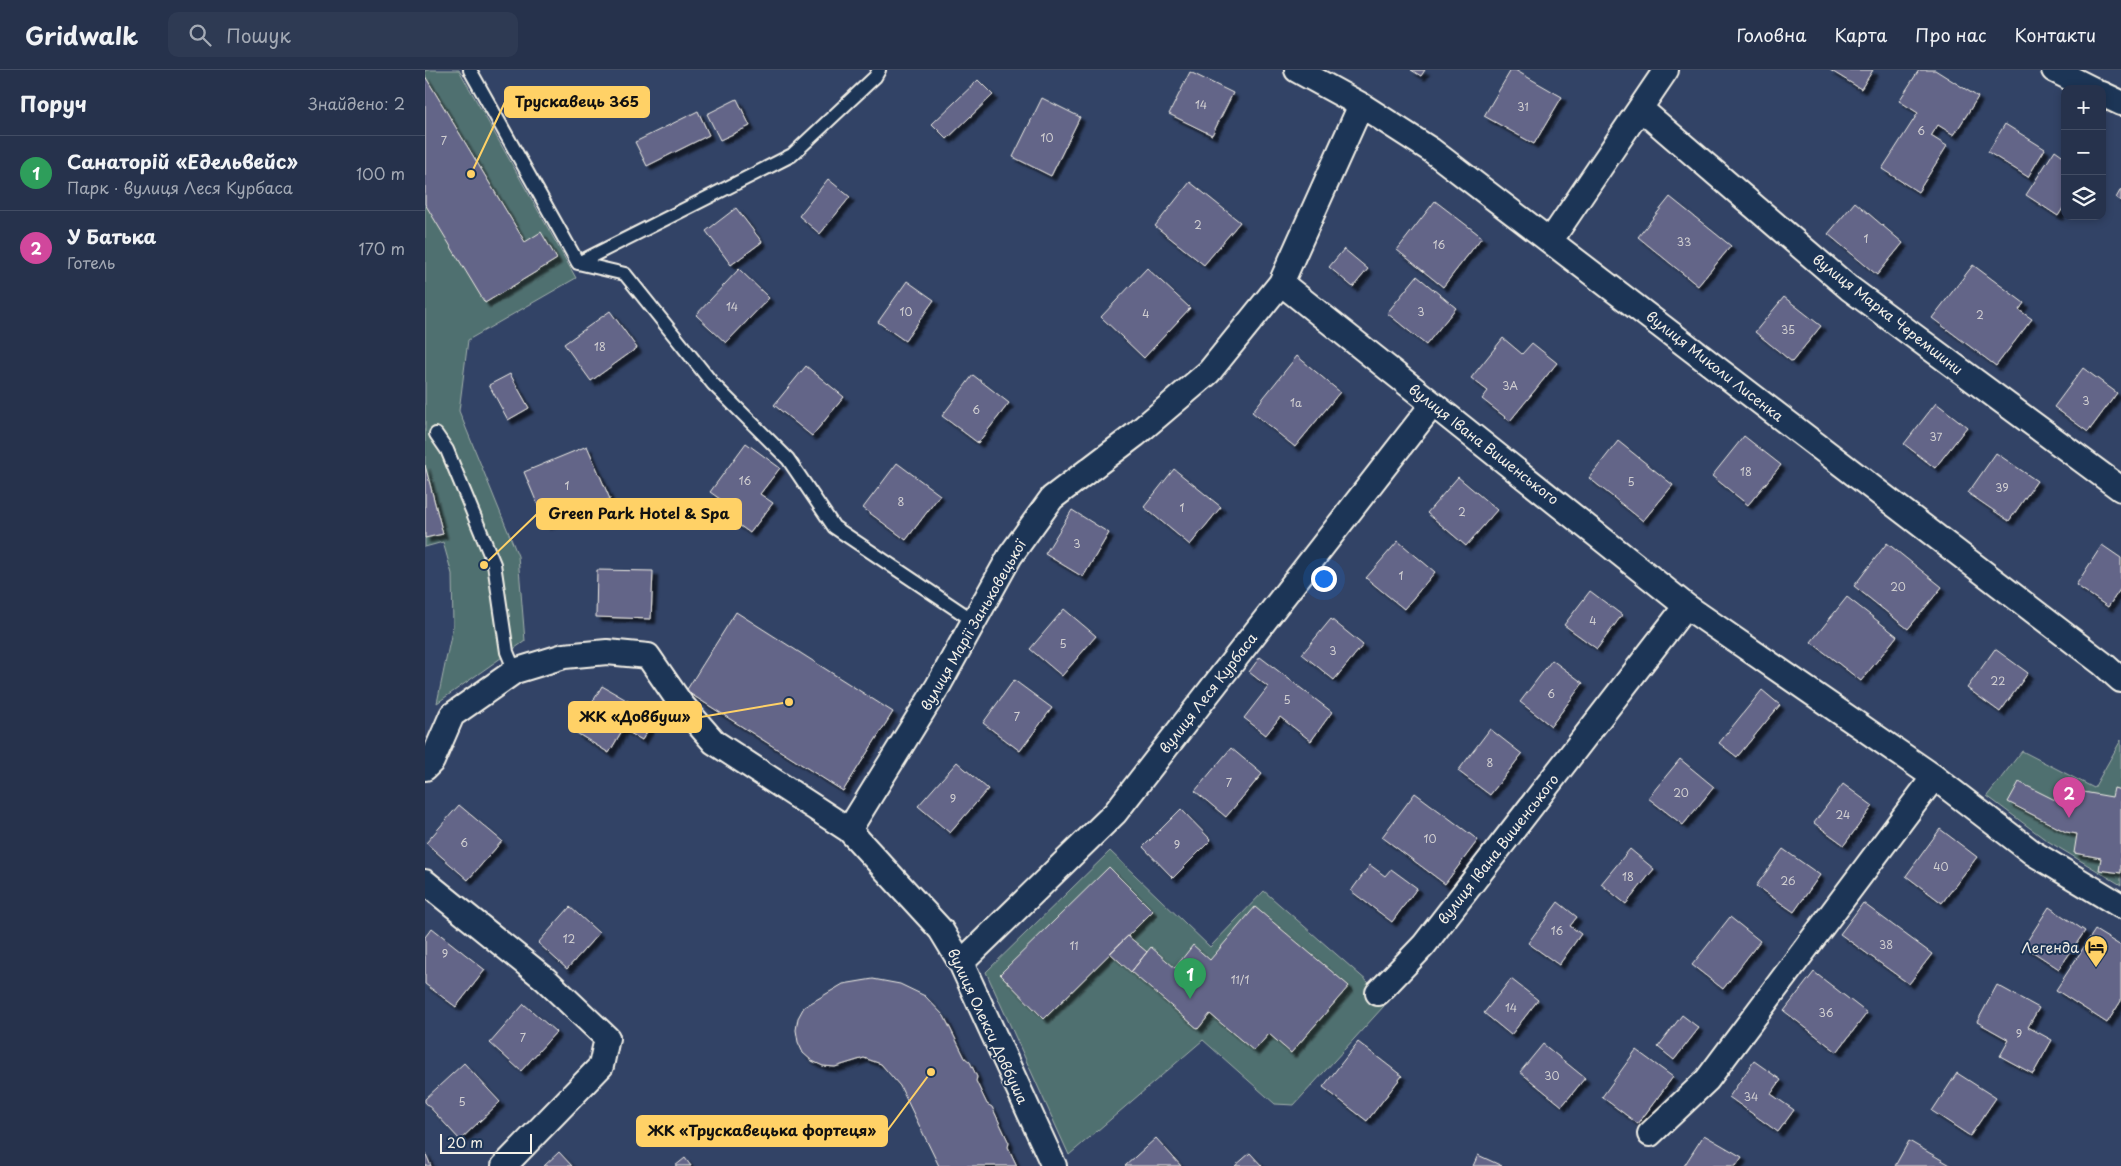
<!DOCTYPE html>
<html lang="uk">
<meta charset="utf-8">
<style>
body{margin:0;font-family:"Playpen Sans",sans-serif;background:#2e3a53;color:#f1f3f6}
.controls{position:absolute;right:15px;top:15px;display:grid;overflow:hidden;border-radius:10px;box-shadow:0 2px 8px #0003}
.controls button{width:45px;height:45px;display:grid;place-items:center;padding:0;border:0;border-bottom:1px solid #424d64;background:#26324c;color:#f1f3f6;font:25px sans-serif}
.scale{position:absolute;left:15px;bottom:12px;width:92px;box-sizing:border-box;padding-left:5px;border:2px solid #f4f1e8;border-top:0;font-size:14px;line-height:18px;white-space:nowrap;color:#f4f1e8;-webkit-text-stroke:4px #1d3557;paint-order:stroke}
.you{position:absolute;left:898px;top:508px;width:18px;height:18px;margin:-12px;border:4px solid #fff;border-radius:50%;background:#1a73e8;box-shadow:0 0 0 8px #1a73e833}
.badge{display:grid;place-items:center;width:32px;height:32px;border-radius:50%;background:#95b2f1;color:#fff;font-size:16px;font-weight:700}
.pin{position:absolute;translate:-50% -41px;filter:drop-shadow(0 1px 2px #0008)}
.pin::after{content:'';position:absolute;top:26px;width:18px;height:15px;background:inherit;clip-path:polygon(0 0,100% 0,50% 100%)}
.list{margin:0;padding:0;list-style:none}
h2{display:flex;justify-content:space-between;align-items:center;height:65px;margin:0;padding:0 20px;font-size:21px}
h2 small{font-size:16px;font-weight:400;color:#a4aab5}
.list li{display:grid;grid-template-columns:32px 1fr auto;gap:15px;align-items:center;box-sizing:border-box;height:75px;padding:0 20px;border-top:1px solid #424d64}
.list b{display:block;font-size:19px;white-space:nowrap}
.list p{margin:0;font-size:16px;white-space:nowrap;color:#a4aab5}
.list em{font-size:16px;font-style:normal;color:#a4aab5}
.icon{flex:none;width:28px;height:28px;fill:none;stroke:currentColor;stroke-width:2;stroke-linecap:round;stroke-linejoin:round}
.map{position:relative;flex:none;width:1696px;height:1096px;overflow:hidden}
header{display:flex;align-items:center;gap:30px;box-sizing:border-box;height:70px;padding:0 25px;background:#26324c;border-bottom:1px solid #424d64}
header strong{font-size:24px}
nav{display:flex;gap:28px;margin-inline-start:auto;font-size:18px}
.search{width:350px;height:45px;background:#2e3a53;display:flex;align-items:center;gap:12px;box-sizing:border-box;padding:0 18px;border-radius:10px;color:#a4aab5;font-size:19px}
main{display:flex}
aside{flex:1;background:#26324c}
.map>svg:first-child{display:block}
</style>
<header>
<strong>Gridwalk</strong>
<div class="search"><svg class="icon" aria-label="search" viewBox="0 0 24 24"><circle cx="10" cy="10" r="6"/><path d="M15 15l6 6"/></svg>Пошук</div>
<nav><a>Головна</a><a>Карта</a><a>Про нас</a><a>Контакти</a></nav>
</header>
<main>
<aside>
<h2>Поруч<small>Знайдено: 2</small></h2>
<ul class="list">
<li><span class="badge" style="background:#2e9e5b">1</span><div><b>Санаторій «Едельвейс»</b><p>Парк · вулиця Леся Курбаса</p></div><em>100 m</em></li>
<li><span class="badge" style="background:#d1479c">2</span><div><b>У Батька</b><p>Готель</p></div><em>170 m</em></li>
</ul>
</aside>
<div class="map">
<svg width="1696" height="1096" viewBox="0 0 1696 1096">
<defs>
<filter id="shadow"><feDropShadow dx="4.5" dy="4.5" stdDeviation="1" flood-color="#0009"/></filter>
</defs>
<rect width="100%" height="100%" fill="#324366"/>
<filter id="ink" filterUnits="userSpaceOnUse"><feTurbulence type="fractalNoise" baseFrequency=".02" numOctaves="2"/><feDisplacementMap in="SourceGraphic" scale="10" xChannelSelector="R" yChannelSelector="G"/><feConvolveMatrix kernelMatrix="1 2 1 2 8 2 1 2 1" color-interpolation-filters="sRGB"/></filter>
<g filter="url(#ink)">
<path fill="#507070" stroke="#a2b0ac" d="M 0,0 L 34,0 L 151,208 L 43,270 L 34,341 L 93,486 L 100,571 L 12,633 L 28,556 L 27,504 L 18,472 L 0,477 Z
M 1696,670 L 1696,815 L 1621,770 L 1562,726 L 1597,681 L 1669,718 Z
M 685,781 L 785,877 L 839,821 L 951,919 L 959,936 L 869,1035 L 850,1034 L 778,970 L 644,1085 L 561,902 Z"/>
<path fill="#646588" stroke="#f4f1e8" filter="url(#shadow)" d="M 986,0 L 1000,0 L 996,6 Z
M 1086,0 L 1090,0 L 1137,27 L 1109,74 L 1059,46 Z
M 1405,0 L 1448,0 L 1436,19 Z
M 1494,0 L 1510,0 L 1553,27 L 1529,65 L 1513,55 L 1506,66 L 1522,76 L 1493,122 L 1457,99 L 1493,43 L 1474,31 Z
M 765,2 L 808,23 L 787,65 L 744,44 Z
M 0,6 L 100,172 L 116,162 L 132,189 L 60,233 L 0,134 Z
M 553,10 L 568,25 L 522,69 L 507,54 Z
M 617,28 L 655,47 L 626,106 L 588,87 Z
M 312,29 L 325,56 L 295,70 L 282,44 Z
M 273,41 L 284,65 L 222,96 L 210,72 Z
M 1580,54 L 1620,79 L 1603,107 L 1563,82 Z
M 1630,80 L 1640,87 L 1640,135 L 1633,146 L 1601,125 Z
M 403,109 L 425,127 L 395,164 L 374,146 Z
M 765,112 L 815,152 L 779,195 L 730,156 Z
M 1696,119 L 1696,131 L 1691,128 Z
M 1245,127 L 1306,176 L 1273,216 L 1213,167 Z
M 1010,131 L 1057,167 L 1018,217 L 972,180 Z
M 1430,132 L 1478,173 L 1452,205 L 1403,164 Z
M 311,138 L 337,172 L 306,195 L 281,161 Z
M 919,179 L 943,199 L 928,217 L 904,197 Z
M 1548,195 L 1599,233 L 1594,240 L 1607,249 L 1571,296 L 1507,248 Z
M 722,198 L 765,238 L 719,288 L 676,247 Z
M 314,199 L 344,228 L 301,273 L 271,245 Z
M 992,206 L 1031,238 L 1001,275 L 962,243 Z
M 482,211 L 509,230 L 480,271 L 453,252 Z
M 1359,227 L 1396,256 L 1367,292 L 1330,262 Z
M 185,241 L 212,278 L 166,311 L 139,274 Z
M 1078,268 L 1097,284 L 1107,273 L 1132,293 L 1085,351 L 1057,329 L 1063,321 L 1046,308 Z
M 872,286 L 915,322 L 870,377 L 827,342 Z
M 381,296 L 419,327 L 387,366 L 349,335 Z
M 1658,298 L 1692,323 L 1663,362 L 1629,337 Z
M 85,304 L 104,338 L 83,350 L 64,315 Z
M 548,305 L 584,333 L 553,373 L 517,346 Z
M 1511,333 L 1542,357 L 1510,398 L 1479,374 Z
M 1319,366 L 1356,395 L 1323,435 L 1287,406 Z
M 1193,371 L 1248,415 L 1218,451 L 1164,408 Z
M 321,373 L 355,398 L 335,424 L 348,433 L 325,463 L 296,442 L 302,434 L 285,422 Z
M 162,376 L 185,429 L 121,455 L 99,402 Z
M 1571,383 L 1612,411 L 1584,451 L 1543,423 Z
M 472,393 L 515,425 L 481,470 L 438,438 Z
M 0,395 L 18,464 L 0,468 Z
M 749,399 L 796,437 L 765,475 L 719,437 Z
M 1033,407 L 1072,440 L 1041,476 L 1002,443 Z
M 647,440 L 684,463 L 658,507 L 620,484 Z
M 973,471 L 1010,502 L 979,539 L 941,508 Z
M 1462,473 L 1517,517 L 1483,559 L 1429,516 Z
M 1677,475 L 1696,488 L 1696,518 L 1683,537 L 1651,515 Z
M 172,500 L 228,501 L 226,549 L 171,547 Z
M 1165,521 L 1197,545 L 1172,579 L 1139,555 Z
M 1422,527 L 1472,566 L 1436,611 L 1386,572 Z
M 639,539 L 671,566 L 637,606 L 605,579 Z
M 311,542 L 468,642 L 418,721 L 261,621 Z
M 906,549 L 938,575 L 909,610 L 877,584 Z
M 1570,579 L 1603,603 L 1575,642 L 1542,618 Z
M 835,587 L 907,642 L 886,671 L 855,647 L 841,665 L 819,648 L 843,617 L 824,602 Z
M 1127,590 L 1158,613 L 1126,656 L 1095,632 Z
M 589,610 L 627,638 L 595,681 L 558,653 Z
M 177,616 L 231,647 L 217,670 L 198,659 L 184,683 L 150,662 Z
M 1337,620 L 1355,635 L 1312,687 L 1294,673 Z
M 1065,659 L 1097,684 L 1065,725 L 1033,701 Z
M 806,678 L 837,704 L 801,747 L 770,721 Z
M 1255,689 L 1289,717 L 1258,755 L 1223,728 Z
M 532,692 L 563,719 L 525,763 L 493,736 Z
M 1594,712 L 1634,732 L 1644,734 L 1647,720 L 1687,727 L 1689,718 L 1696,720 L 1696,803 L 1674,800 L 1676,788 L 1649,783 L 1652,764 L 1641,762 L 1583,732 Z
M 1418,714 L 1448,736 L 1419,775 L 1389,753 Z
M 990,723 L 1053,770 L 1020,814 L 957,767 Z
M 34,735 L 77,771 L 43,810 L 1,773 Z
M 756,739 L 786,770 L 748,808 L 718,777 Z
M 1515,759 L 1552,787 L 1517,833 L 1481,806 Z
M 1205,779 L 1229,799 L 1201,834 L 1176,814 Z
M 1358,779 L 1395,805 L 1369,842 L 1331,816 Z
M 945,795 L 960,806 L 966,799 L 992,818 L 967,852 L 926,821 Z
M 684,797 L 728,841 L 619,949 L 575,904 Z
M 1133,832 L 1152,847 L 1145,856 L 1156,864 L 1134,895 L 1103,873 Z
M 1438,833 L 1507,884 L 1484,914 L 1415,864 Z
M 145,837 L 174,863 L 142,899 L 113,873 Z
M 830,837 L 924,916 L 866,983 L 844,964 L 829,981 L 785,944 L 773,959 L 706,902 L 726,877 L 750,898 L 768,875 L 785,890 Z
M 1624,837 L 1660,861 L 1634,899 L 1599,876 Z
M 1305,847 L 1335,871 L 1298,919 L 1267,895 Z
M 7,858 L 60,900 L 31,937 L 0,914 L 0,867 Z
M 1670,860 L 1696,876 L 1696,931 L 1682,953 L 1631,920 Z
M 703,866 L 722,882 L 706,902 L 685,883 Z
M 1389,902 L 1442,943 L 1412,982 L 1359,941 Z
M 448,909 L 475,914 L 500,926 L 519,946 L 540,988 L 545,992 L 552,1007 L 551,1011 L 562,1034 L 567,1037 L 584,1073 L 583,1077 L 592,1096 L 514,1096 L 475,1016 L 456,994 L 439,988 L 410,997 L 398,996 L 387,991 L 378,983 L 373,972 L 371,960 L 373,948 L 379,937 L 418,914 Z
M 1086,909 L 1113,930 L 1086,965 L 1059,943 Z
M 1572,915 L 1614,938 L 1603,957 L 1627,970 L 1608,1004 L 1575,986 L 1584,970 L 1552,952 Z
M 99,934 L 131,962 L 96,1001 L 65,973 Z
M 1257,945 L 1274,958 L 1249,990 L 1233,977 Z
M 933,972 L 977,1006 L 942,1051 L 898,1017 Z
M 1118,974 L 1160,1008 L 1137,1036 L 1095,1002 Z
M 1211,980 L 1248,1007 L 1213,1054 L 1177,1027 Z
M 1329,991 L 1356,1010 L 1346,1024 L 1369,1040 L 1353,1062 L 1304,1027 Z
M 39,993 L 75,1032 L 35,1070 L 0,1032 L 0,1029 Z
M 1532,1003 L 1571,1028 L 1545,1066 L 1507,1041 Z
M 1279,1065 L 1317,1087 L 1311,1096 L 1259,1096 Z
M 731,1068 L 756,1096 L 700,1096 Z
M 1484,1071 L 1527,1096 L 1470,1096 Z
M 0,1082 L 6,1096 L 0,1096 Z
M 134,1082 L 147,1096 L 119,1096 Z
M 825,1083 L 837,1096 L 810,1096 Z
M 1053,1085 L 1077,1096 L 1048,1096 Z
M 260,1088 L 266,1096 L 250,1096 Z"/>
<g fill="none" stroke-linecap="round" stroke-linejoin="round">
<g stroke="#f4f1e8" stroke-width="16">
<path id="service" d="M 45,0 L 153,193 L 200,204 L 288,314 L 363,389 L 409,457 L 549,551
M 153,193 L 367,85 L 450,7 L 454,0
M 11,364 L 22,380 L 69,494 L 82,582 L 90,601"/>
</g>
<g stroke="#f4f1e8" stroke-width="28">
<path id="minor" d="M 872,0 L 936,35 L 1006,80 L 1678,594 L 1696,610
M 1629,0 L 1667,19
M 1677,24 L 1696,33
M 1216,39 L 1424,218 L 1696,419
M 1126,170 L 1241,0
M 856,213 L 1261,536 L 1509,707 L 1608,783 L 1696,836
M 0,698 L 7,691 L 27,645 L 90,601 L 139,586 L 182,582 L 223,586 L 256,634 L 289,672 L 424,760 L 516,860 L 536,893 L 629,1096
M 424,760 L 513,616 L 585,486 L 627,428 L 710,365 L 784,302 L 856,213 L 936,35
M 0,812 L 120,909 L 182,968 L 176,996 L 79,1096
M 536,893 L 690,743 L 1008,334
M 953,923 L 999,875 L 1261,536
M 1225,1064 L 1282,1010 L 1509,707"/>
</g>
<use href="#service" stroke="#1d3557" stroke-width="12"/>
<use href="#minor" stroke="#1d3557" stroke-width="24"/>
</g>
</g>
<defs>
<g id="hotel-pin" transform="scale(1.25)"><path d="M0 17L-7.5 6A9.5 9.5 0 1 1 7.5 6Z" fill="#ffd166" stroke="#1d3557"/><path d="M-6-4.5h1.5V1H6V5H4.5V3h-9V5H-6ZM-4 0a1.8 1.8 0 1 1 3.6 0ZM.5 0V-2.5h3Q6-2.5 6 0Z" fill="#111"/></g>
</defs>
<g fill-rule="evenodd">
<use href="#hotel-pin" x="1671" y="877"/>
</g>
<g text-anchor="middle" dominant-baseline="central" stroke-width="4" stroke-linejoin="round" paint-order="stroke">
<g font-size="11" fill="#d0ced0">
<text x="776" y="34">14</text>
<text x="1098" y="36">31</text>
<text x="1496" y="60">6</text>
<text x="622" y="67">10</text>
<text x="19" y="70">7</text>
<text x="773" y="154">2</text>
<text x="1441" y="168">1</text>
<text x="1259" y="171">33</text>
<text x="1014" y="174">16</text>
<text x="307" y="236">14</text>
<text x="481" y="241">10</text>
<text x="996" y="241">3</text>
<text x="721" y="243">4</text>
<text x="1555" y="244">2</text>
<text x="1363" y="259">35</text>
<text x="175" y="276">18</text>
<text x="1085" y="315">3А</text>
<text x="1661" y="330">3</text>
<text x="871" y="332">1а</text>
<text x="551" y="339">6</text>
<text x="1511" y="366">37</text>
<text x="1321" y="401">18</text>
<text x="320" y="410">16</text>
<text x="1206" y="411">5</text>
<text x="142" y="415">1</text>
<text x="1577" y="417">39</text>
<text x="476" y="431">8</text>
<text x="757" y="437">1</text>
<text x="1037" y="441">2</text>
<text x="652" y="473">3</text>
<text x="976" y="505">1</text>
<text x="1473" y="516">20</text>
<text x="1168" y="550">4</text>
<text x="638" y="573">5</text>
<text x="908" y="580">3</text>
<text x="1573" y="610">22</text>
<text x="1126" y="623">6</text>
<text x="862" y="629">5</text>
<text x="592" y="646">7</text>
<text x="1065" y="692">8</text>
<text x="804" y="712">7</text>
<text x="1256" y="722">20</text>
<text x="528" y="728">9</text>
<text x="1418" y="744">24</text>
<text x="1005" y="768">10</text>
<text x="39" y="772">6</text>
<text x="752" y="774">9</text>
<text x="1516" y="796">40</text>
<text x="1203" y="806">18</text>
<text x="1363" y="810">26</text>
<text x="1132" y="860">16</text>
<text x="144" y="868">12</text>
<text x="1461" y="874">38</text>
<text x="649" y="875">11</text>
<text x="20" y="883">9</text>
<text x="815" y="909">11/1</text>
<text x="1086" y="937">14</text>
<text x="1401" y="942">36</text>
<text x="1594" y="963">9</text>
<text x="98" y="967">7</text>
<text x="1127" y="1005">30</text>
<text x="1326" y="1026">34</text>
<text x="37" y="1031">5</text>
</g>
<g font-size="14" fill="#f4f1e8" stroke="#1d3557">
<text transform="translate(1463 244) rotate(38)">вулиця Марка Черемшини</text>
<text transform="translate(1290 296) rotate(38)">вулиця Миколи Лисенка</text>
<text transform="translate(1059 374) rotate(38)">вулиця Івана Вишенського</text>
<text transform="translate(548 555) rotate(-60)">вулиця Марії Заньковецької</text>
<text transform="translate(783 623) rotate(-52)">вулиця Леся Курбаса</text>
<text transform="translate(1073 779) rotate(-52)">вулиця Івана Вишенського</text>
<text transform="translate(563 956) rotate(65)">вулиця Олекси Довбуша</text>
</g>
<g font-size="14" fill="#f4f1e8" stroke="#1d3557" text-anchor="end">
<text x="1654" y="877">Легенда</text>
</g>
</g>
<path fill="none" stroke="#ffd166" stroke-width="2" d="M46 104L80 32M59 495L112 444M364 632L276 647M506 1002L462 1061"/>
<g fill="#ffd166" stroke="#1d3557" stroke-width="2">
<circle cx="46" cy="104" r="5"/>
<circle cx="59" cy="495" r="5"/>
<circle cx="364" cy="632" r="5"/>
<circle cx="506" cy="1002" r="5"/>
</g>
<g fill="#ffd166" stroke="#ffd166" stroke-width="2">
<rect x="80" y="17" width="144" height="30" rx="5"/>
<rect x="112" y="429" width="204" height="30" rx="5"/>
<rect x="144" y="632" width="132" height="30" rx="5"/>
<rect x="212" y="1046" width="250" height="30" rx="5"/>
</g>
<g font-size="15" text-anchor="middle" font-weight="bold" fill="#111">
<text x="152" y="37">Трускавець 365</text>
<text x="214" y="449">Green Park Hotel &amp; Spa</text>
<text x="210" y="652">ЖК «Довбуш»</text>
<text x="337" y="1066">ЖК «Трускавецька фортеця»</text>
</g>
</svg>
<div class="controls">
<button>+</button>
<button>−</button>
<button><svg class="icon" aria-label="layers" viewBox="0 0 24 24"><path d="M12 4l9 5-9 5-9-5zM3 14l9 5 9-5"/></svg></button>
</div>
<div class="scale">20 m</div>
<div class="you"></div>
<div class="pin badge" style="left:765px;top:929px;background:#2e9e5b">1</div>
<div class="pin badge" style="left:1644px;top:748px;background:#d1479c">2</div>
</div>
</main>
